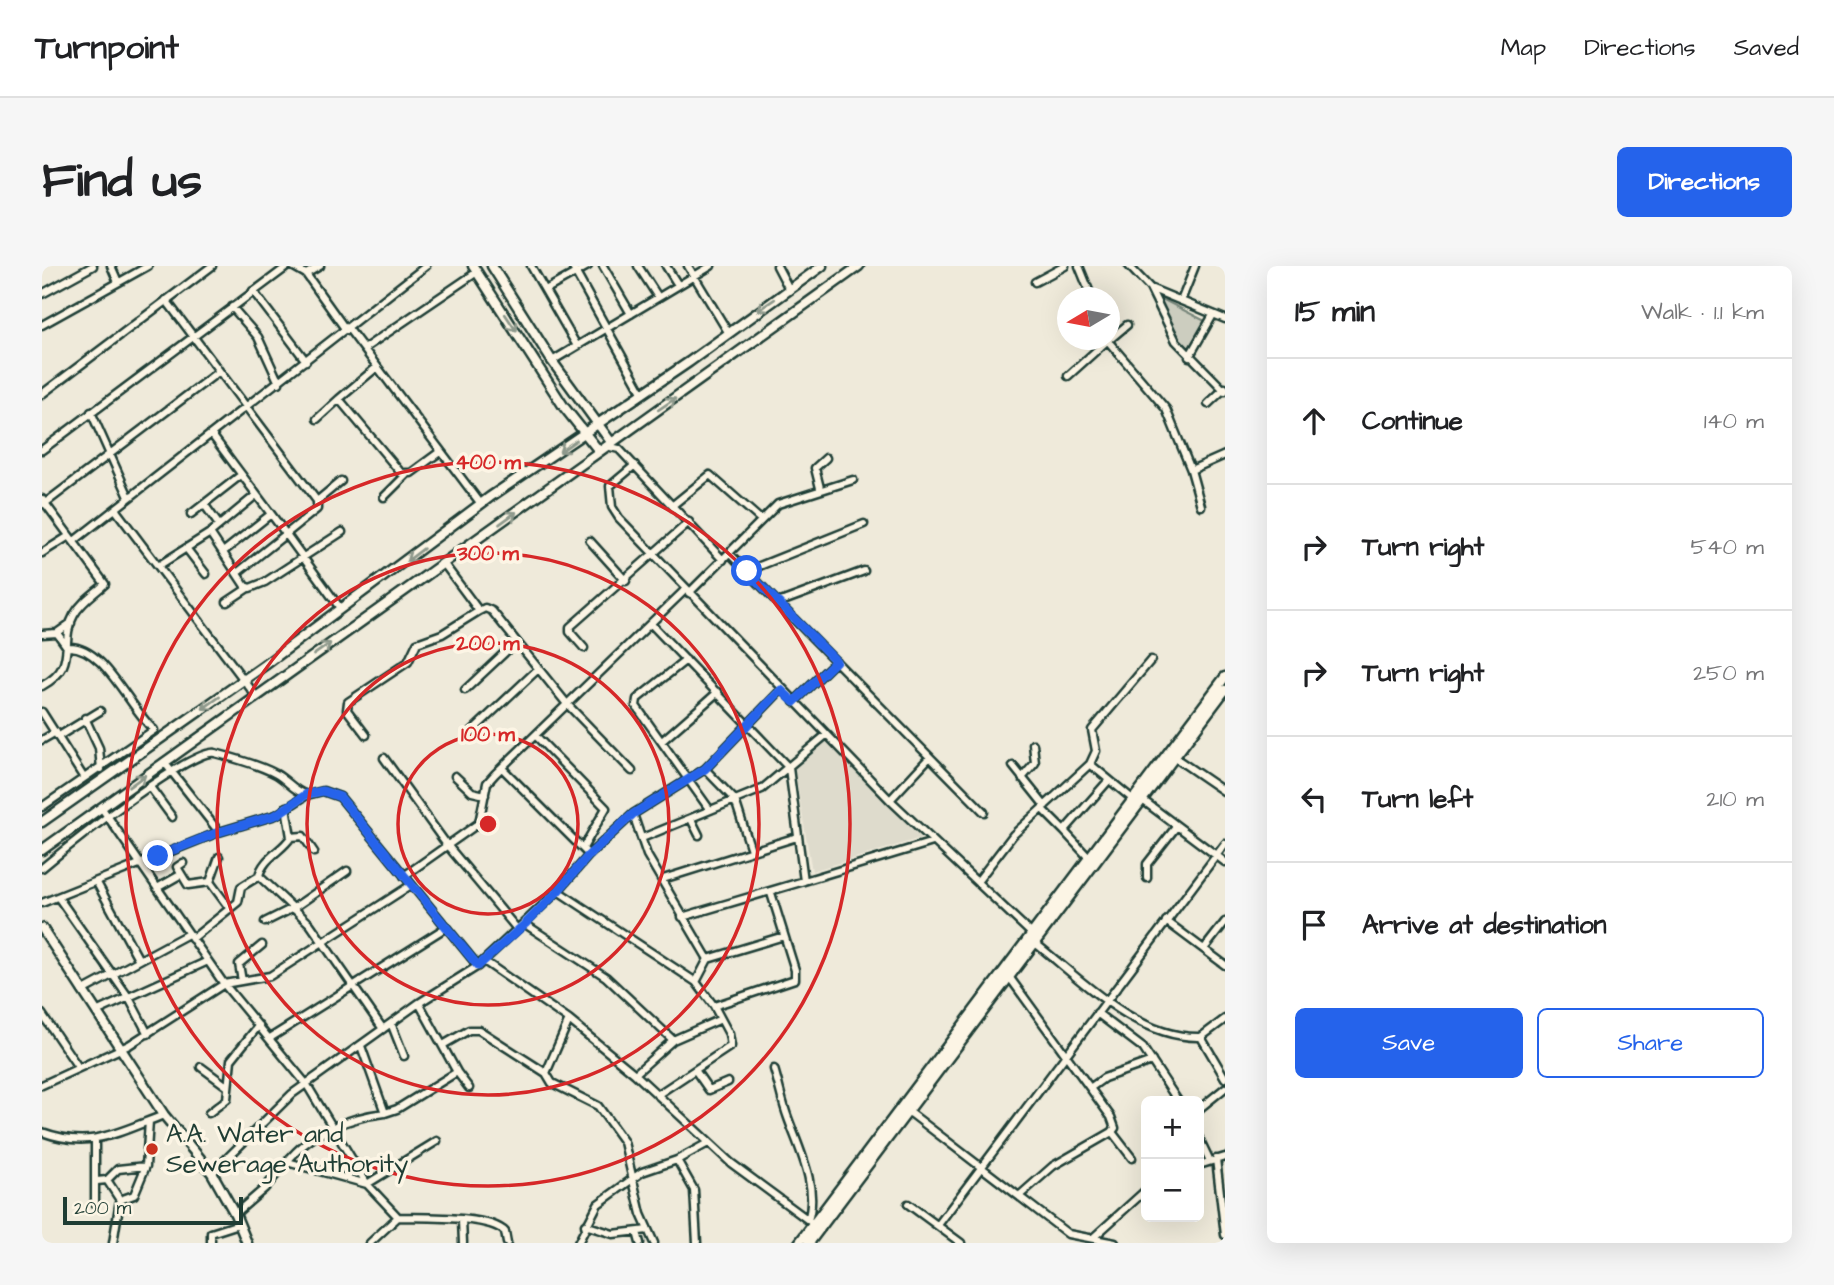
<!DOCTYPE html>
<meta charset="utf-8">
<style>
body{margin:0;font-family:"Architects Daughter",sans-serif;background:#f6f6f6;color:#202124}
.controls{position:absolute;right:21px;bottom:21px;display:grid;overflow:hidden;border-radius:10px;box-shadow:0 7px 28px #0002}
.controls button{width:63px;height:63px;display:grid;place-items:center;padding:0;border:0;border-bottom:2px solid #e0e0e0;background:#fff;color:#202124;font:35px sans-serif}
.compass{position:absolute;left:1015px;top:21px;width:63px;height:63px;border-radius:50%;background:#fff;box-shadow:0 7px 28px #0002;rotate:260deg}
.scale{position:absolute;left:21px;bottom:18px;width:180px;box-sizing:border-box;padding-left:7px;border:4px solid #1f3d34;border-top:0;font-size:19px;line-height:24px;white-space:nowrap;color:#1f3d34;-webkit-text-stroke:5px #fcf5e5;paint-order:stroke}
.stop{position:absolute;width:21px;height:21px;margin:-16px;border:5px solid #2563eb;border-radius:50%;background:#fff}
.stop.end{background:#2563eb;border-color:#fff;box-shadow:0 2px 7px #0008}
.list{margin:0;padding:0;list-style:none}
h2{display:flex;justify-content:space-between;align-items:center;height:91px;margin:0;padding:0 28px;font-size:30px}
h2 small{font-size:23px;font-weight:400;color:#757577}
.list li{display:grid;grid-template-columns:46px 1fr auto;gap:21px;align-items:center;box-sizing:border-box;height:126px;padding:0 28px;border-top:2px solid #e0e0e0}
.list b{display:block;font-size:26px;white-space:nowrap}
.list em{font-size:23px;font-style:normal;color:#757577}
.actions{display:flex;gap:14px;padding:21px 28px}
.actions a{flex:1;padding:16px 0;border:2px solid #2563eb;border-radius:10px;text-align:center;font-size:24px;color:#2563eb}
.actions .main{background:#2563eb;color:#fff}
.icon{flex:none;width:38px;height:38px;fill:none;stroke:currentColor;stroke-width:2;stroke-linecap:round;stroke-linejoin:round}
.map{position:relative;flex:none;width:1183px;height:977px;overflow:hidden;border-radius:10px}
header{display:flex;align-items:center;gap:42px;box-sizing:border-box;height:98px;padding:0 35px;background:#fff;border-bottom:2px solid #e0e0e0}
header strong{font-size:33px}
nav{display:flex;gap:38px;margin-inline-start:auto;font-size:24px}
.intro{display:flex;align-items:center;justify-content:space-between;box-sizing:border-box;height:168px;padding:0 42px}
h1{margin:0;font-size:49px}
.button{padding:18px 32px;border-radius:10px;background:#2563eb;color:#fff;font-size:24px;font-weight:700}
main{display:flex;gap:42px;padding:0 42px}
aside{flex:1;background:#fff;border-radius:10px;box-shadow:0 7px 28px #0002}
.map>svg:first-child{display:block}
</style>
<header>
<strong>Turnpoint</strong>
<nav><a>Map</a><a>Directions</a><a>Saved</a></nav>
</header>
<div class="intro"><h1>Find us</h1><a class="button">Directions</a></div>
<main>
<div class="map">
<svg width="1183" height="977" viewBox="0 0 1183 977">
<rect width="100%" height="100%" fill="#efeada"/>
<filter id="ink" filterUnits="userSpaceOnUse"><feTurbulence type="fractalNoise" baseFrequency=".0143" numOctaves="2"/><feDisplacementMap in="SourceGraphic" scale="14" xChannelSelector="R" yChannelSelector="G"/><feConvolveMatrix kernelMatrix="1 2 1 2 8 2 1 2 1" color-interpolation-filters="sRGB"/></filter>
<g filter="url(#ink)">
<path fill="#dedbcc" d="M 784,474 L 879,572 L 770,605 L 752,500 Z"/>
<path fill="#cccdbf" stroke="#76857a" stroke-width="2" d="M 1114,30 L 1163,55 L 1144,87 Z"/>
<g fill="none" stroke-linecap="round" stroke-linejoin="round">
<g stroke="#1f3d34" stroke-width="11">
<path id="minor" d="M 69,0 L 76,16
M 250,0 L 264,8 L 278,0
M 489,0 L 535,80
M 530,0 L 601,128
M 561,0 L 589,48
M 596,0 L 616,31
M 624,0 L 636,19
M 646,0 L 686,66
M 735,0 L 747,23
M 1037,0 L 1050,32
M 1087,0 L 1108,22 L 1183,53
M 264,8 L 304,64
M 993,16 L 1023,0
M 1108,22 L 1134,75 L 1183,125
M 503,24 L 546,0
M 211,25 L 264,95
M 0,28 L 51,0
M 124,34 L 275,235 L 275,243 L 244,268 L 170,169
M 1139,35 L 1153,0
M 190,41 L 216,71 L 237,117
M 0,59 L 106,0
M 1085,59 L 1066,75 L 1124,143 L 1149,204
M 306,62 L 439,238
M 323,82 L 435,6
M 1147,91 L 1171,49
M 510,95 L 669,0
M 335,101 L 297,133 L 359,207 L 369,207 L 399,185
M 1026,110 L 1066,74
M 0,128 L 170,0
M 1166,138 L 1183,122
M 49,146 L 87,231
M 275,153 L 297,133
M 564,180 L 577,183 L 681,294
M 0,184 L 246,0
M 593,199 L 568,220 L 570,241 L 577,252 L 848,534 L 990,668
M 778,222 L 773,202 L 784,192
M 342,231 L 364,209
M 0,233 L 63,318 C 53,327 39,336 32,349 C 16,377 38,399 0,420
M 275,235 L 299,215
M 2,238 L 176,106
M 162,238 L 177,259
M 631,239 L 668,209 L 719,254
M 1159,240 L 1149,204 L 1183,189
M 73,243 L 214,430
M 149,248 L 199,209
M 168,267 L 203,320 L 208,322 L 223,316 L 300,266
M 32,275 L 384,0
M 548,275 L 584,315
M 144,282 L 164,308
M 181,286 L 229,248
M 0,287 L 27,270
M 687,287 L 942,546
M 402,298 L 437,345 L 443,342 L 450,345 L 525,438 L 590,505
M 116,300 L 168,267 L 214,229
M 705,305 L 822,258
M 195,307 L 244,268 L 298,342
M 647,327 L 736,238 L 811,214
M 185,336 L 206,322
M 736,337 L 822,305
M 610,359 L 747,502 L 762,615 L 891,576
M 0,368 L 15,367 L 29,357
M 542,382 L 528,366 L 528,361 L 647,256
M 644,394 L 595,433 L 594,440 L 668,544
M 423,424 L 474,376
M 752,436 L 794,395
M 0,446 L 42,512
M 43,452 L 57,482 L 59,503
M 428,467 L 495,404
M 324,469 L 305,444 L 306,436 L 366,396 L 375,377 L 400,368 L 437,345
M 17,470 L 58,445
M 494,470 L 564,542 L 541,582
M 0,474 L 14,466
M 620,475 L 676,426
M 1132,491 L 1183,526
M 342,492 L 405,579 L 475,663
M 122,496 L 177,566
M 1048,498 L 1093,535
M 971,500 L 1003,540
M 460,502 L 547,589
M 663,503 L 693,534 L 709,584
M 413,510 L 430,526 L 443,529
M 980,512 L 993,497 L 991,478
M 108,521 L 130,551
M 1098,532 L 1183,596
M 848,534 L 887,492
M 0,541 L 112,464 C 87,442 62,378 25,381 L 15,367
M 59,541 L 182,718 L 265,819 L 325,918 L 356,951
M 244,541 L 249,571 C 240,585 220,593 217,610 L 268,658 L 341,763
M 1000,543 L 1022,565
M 649,553 L 657,569
M 249,571 L 261,570 L 272,586
M 600,572 L 720,523 L 784,469
M 1047,592 L 1022,565 L 1067,514
M 141,597 L 135,601 L 146,619 L 168,616
M 0,602 C 24,582 149,482 173,487 C 192,492 218,499 234,508 C 246,515 252,525 265,529
M 362,610 L 437,557 L 445,517 L 453,508 L 643,324
M 1105,612 L 1105,598 L 1134,561
M 621,613 L 755,571
M 168,616 L 188,643
M 168,616 L 177,591
M 935,616 L 971,569 L 1048,498 L 1054,485 L 1050,464 L 1109,394
M 55,617 L 97,694
M 115,622 L 138,609
M 516,625 L 547,589 L 591,548
M 16,631 L 87,732 L 106,768
M 0,637 L 177,566 L 234,549 L 265,529 L 281,525 L 298,531 L 436,700
M 640,651 L 762,615
M 1124,655 L 1183,699
M 223,656 L 253,641 L 305,605
M 483,658 L 564,711 L 631,774 L 593,808
M 150,673 L 196,636 L 199,621 L 217,610
M 993,677 C 1040,714 1095,773 1159,771 L 1183,753
M 1162,683 L 1183,656
M 666,693 L 605,589 L 591,548 L 663,503 L 739,424
M 442,695 L 527,754 L 593,808 L 689,897 L 773,959
M 968,712 L 1069,851 L 1073,862 L 1070,866 L 1011,900 L 977,930
M 200,715 L 197,698 L 220,679
M 654,716 L 666,693 L 742,670
M 40,725 L 146,668
M 54,746 L 166,695
M 1055,747 L 1101,782 L 1136,835
M 0,748 L 36,801
M 349,757 L 362,790
M 1159,771 L 1183,812
M 228,772 L 403,662
M 631,774 L 679,753
M 401,779 L 427,764 L 437,764 L 504,807 L 527,754
M 319,780 L 343,847 L 355,843 L 415,806 L 377,737
M 159,801 L 186,821
M 732,803 C 737,819 740,836 746,852 C 757,883 777,921 766,954
M 653,804 L 667,824 L 686,816
M 415,806 L 427,822
M 504,807 L 510,817 L 556,840 L 582,876 L 599,948 L 612,977
M 0,819 L 87,779 L 182,718 L 228,710 L 369,619
M 1048,822 L 1062,812 L 1110,795
M 615,829 L 689,780 L 687,768 L 672,740
M 1157,843 L 1183,822
M 866,845 L 1026,968 L 1073,977
M 167,847 L 185,833 L 189,794 L 217,759
M 0,866 C 49,884 76,866 122,849
M 1070,866 L 1090,892
M 1157,872 L 1168,895
M 53,873 L 53,937
M 1174,893 L 1183,969
M 245,896 C 267,867 308,851 343,847
M 1157,899 L 1183,891
M 170,907 L 250,828 L 377,737 L 436,700 L 516,625 L 654,716 L 672,740 L 753,713 L 753,704 L 729,627
M 65,914 L 78,934
M 55,915 L 65,914 L 76,903 L 104,900
M 78,934 L 92,929 L 104,900 L 107,855
M 866,938 L 919,977
M 193,948 L 223,922 L 245,896 L 325,918 L 395,875
M 420,954 L 421,977
M 543,959 L 571,968 L 606,964
M 896,959 L 1183,578
M 595,966 L 598,977
M 1052,971 L 1104,924
M 71,977 L 78,934
M 169,977 L 169,967 L 197,958
M 328,977 L 356,951 C 379,952 448,949 463,966 L 465,977
M 536,977 L 556,938 L 600,906 L 635,894
M 655,977 L 652,924 L 635,894 L 666,877"/>
</g>
<g stroke="#1f3d34" stroke-width="13">
<path id="major" d="M 431,0 L 522,141 L 557,185
M 450,0 L 510,95 L 569,176
M 0,556 L 223,399 L 448,231 L 647,96 L 780,0
M 0,584 L 817,0
M 0,662 L 122,849 L 170,907 L 193,948 L 205,977
M 757,977 L 1183,411
M 767,977 L 1183,424"/>
</g>
<use href="#minor" stroke="#fcf5e5" stroke-width="6"/>
<use href="#major" stroke="#fcf5e5" stroke-width="8"/>
</g>
<defs><path id="oneway-shaft" d="M-6 0H5M1.5-3L5.5 0L1.5 3" fill="none" stroke-width="1.6" stroke-linecap="round" stroke-linejoin="round" transform="scale(1.75)"/></defs>
<g stroke="#8e998c">
<use href="#oneway-shaft" transform="translate(724 39) rotate(146)"/>
<use href="#oneway-shaft" transform="translate(469 57) rotate(57)"/>
<use href="#oneway-shaft" transform="translate(625 138) rotate(-34)"/>
<use href="#oneway-shaft" transform="translate(526 180) rotate(145)"/>
<use href="#oneway-shaft" transform="translate(466 252) rotate(-36)"/>
<use href="#oneway-shaft" transform="translate(373 289) rotate(143)"/>
<use href="#oneway-shaft" transform="translate(280 383) rotate(-35)"/>
<use href="#oneway-shaft" transform="translate(169 437) rotate(145)"/>
<use href="#oneway-shaft" transform="translate(95 515) rotate(-36)"/>
</g>
</g>
<g fill="none" stroke-linecap="round" stroke-linejoin="round" filter="url(#ink)">
<path stroke="#2563eb" stroke-width="9" d="M 116,590 L 177,566 L 234,549 L 265,528 L 281,525 L 298,531 L 436,700 L 483,658 L 516,625 L 547,589 L 591,548 L 663,503 L 739,424 L 752,436 L 794,395 L 705,305"/>
</g>
<g fill="none" stroke="#d62828" stroke-width="3.5">
<circle cx="446" cy="558" r="90"/>
<circle cx="446" cy="558" r="181"/>
<circle cx="446" cy="558" r="271"/>
<circle cx="446" cy="558" r="362"/>
</g>
<circle fill="#c8321e" stroke="#fcf5e5" stroke-width="2.5" cx="110" cy="883" r="7"/>
<g text-anchor="middle" dominant-baseline="central" stroke-width="7" stroke-linejoin="round" paint-order="stroke">
<g font-size="26" fill="#1f3d34" stroke="#fcf5e5" text-anchor="start">
<text x="124" y="868">A.A. Water and<tspan x="124" dy="30">Sewerage Authority</tspan></text>
</g>
</g>
<circle cx="446" cy="558" r="10" fill="#d62828" stroke="#fcf5e5" stroke-width="3.5"/>
<g font-size="21" text-anchor="middle" font-weight="bold" fill="#d62828" stroke="#fcf5e5" stroke-width="7" stroke-linejoin="round" paint-order="stroke">
<text x="446" y="203">400 m</text>
<text x="446" y="294">300 m</text>
<text x="446" y="384">200 m</text>
<text x="446" y="475">100 m</text>
</g>
</svg>
<div class="controls">
<button>+</button>
<button>−</button>
</div>
<svg class="compass" viewBox="-18 -18 36 36"><path d="M0-13l5 13h-10z" fill="#e53935"/><path d="M0 13l5-13h-10z" fill="#757577"/></svg>
<div class="scale">200 m</div>
<div class="stop" style="left:705px;top:305px"></div>
<div class="stop end" style="left:116px;top:590px"></div>
</div>
<aside>
<h2>15 min<small>Walk · 1.1 km</small></h2>
<ul class="list">
<li><svg class="icon" aria-label="ahead" viewBox="0 0 24 24"><path d="M12 20V5M6 11l6-6 6 6"/></svg><div><b>Continue</b></div><em>140 m</em></li>
<li><svg class="icon" aria-label="right" viewBox="0 0 24 24"><path d="M7 20v-9h11M14 6l5 5-5 5"/></svg><div><b>Turn right</b></div><em>540 m</em></li>
<li><svg class="icon" aria-label="right" viewBox="0 0 24 24"><path d="M7 20v-9h11M14 6l5 5-5 5"/></svg><div><b>Turn right</b></div><em>250 m</em></li>
<li><svg class="icon" aria-label="left" viewBox="0 0 24 24"><path d="M17 20v-9H6M10 6l-5 5 5 5"/></svg><div><b>Turn left</b></div><em>210 m</em></li>
<li><svg class="icon" aria-label="arrive" viewBox="0 0 24 24"><path d="M6 21V4h12l-3 4 3 4H6"/></svg><div><b>Arrive at destination</b></div></li>
</ul>
<div class="actions"><a class="main">Save</a><a>Share</a></div>
</aside>
</main>
